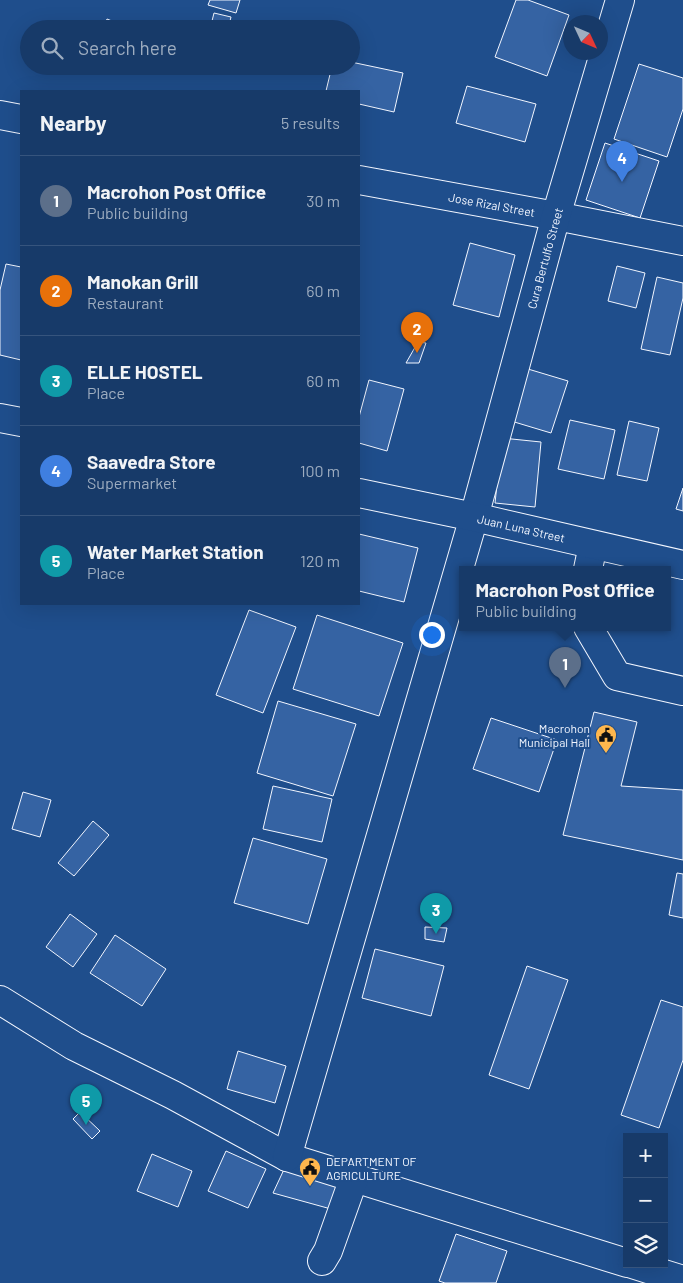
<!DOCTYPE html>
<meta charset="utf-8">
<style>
body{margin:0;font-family:Barlow,sans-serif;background:#20416f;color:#f1f3f6}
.controls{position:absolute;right:15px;bottom:15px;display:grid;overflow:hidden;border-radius:0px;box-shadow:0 5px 20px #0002}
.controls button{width:45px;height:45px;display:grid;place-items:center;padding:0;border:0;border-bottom:1px solid #36547d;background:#173a69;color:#f1f3f6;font:25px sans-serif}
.compass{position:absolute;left:563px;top:15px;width:45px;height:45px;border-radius:50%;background:#173a69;box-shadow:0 5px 20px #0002;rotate:134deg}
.you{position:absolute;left:431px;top:634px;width:18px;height:18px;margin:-12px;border:4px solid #fff;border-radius:50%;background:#1a73e8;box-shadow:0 0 0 8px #1a73e833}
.badge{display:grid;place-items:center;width:32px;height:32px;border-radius:50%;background:#ffb74d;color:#fff;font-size:16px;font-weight:700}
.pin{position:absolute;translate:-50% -41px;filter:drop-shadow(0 1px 2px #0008)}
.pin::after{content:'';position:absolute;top:26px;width:18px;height:15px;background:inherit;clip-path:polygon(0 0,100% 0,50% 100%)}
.popup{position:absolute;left:459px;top:566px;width:212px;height:65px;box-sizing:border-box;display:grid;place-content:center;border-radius:0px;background:#173a69;filter:drop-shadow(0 1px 4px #0005);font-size:16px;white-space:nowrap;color:#9eadc0}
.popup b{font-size:19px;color:#f1f3f6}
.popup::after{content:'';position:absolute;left:50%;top:100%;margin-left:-10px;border:10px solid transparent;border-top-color:#173a69}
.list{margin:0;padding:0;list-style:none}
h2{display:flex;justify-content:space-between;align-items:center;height:65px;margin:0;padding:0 20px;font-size:21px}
h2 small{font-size:16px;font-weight:400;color:#9eadc0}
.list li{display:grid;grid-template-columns:32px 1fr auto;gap:15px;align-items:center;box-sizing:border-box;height:90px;padding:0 20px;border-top:1px solid #36547d}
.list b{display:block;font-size:19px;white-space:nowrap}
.list p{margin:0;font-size:16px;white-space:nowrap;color:#9eadc0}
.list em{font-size:16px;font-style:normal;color:#9eadc0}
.icon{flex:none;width:28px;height:28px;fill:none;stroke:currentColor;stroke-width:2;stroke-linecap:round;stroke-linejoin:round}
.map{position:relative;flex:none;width:683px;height:1283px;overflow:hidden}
.search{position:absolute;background:#173a69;box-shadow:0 5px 20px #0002;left:20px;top:20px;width:340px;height:55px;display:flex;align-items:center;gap:12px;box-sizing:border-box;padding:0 18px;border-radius:28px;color:#9eadc0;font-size:19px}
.panel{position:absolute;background:#173a69;box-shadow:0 5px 20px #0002;left:20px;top:90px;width:340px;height:515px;border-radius:0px}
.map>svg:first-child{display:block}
</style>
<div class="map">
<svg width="683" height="1283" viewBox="0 0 683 1283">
<rect width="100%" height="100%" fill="#1f4e8c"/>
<path fill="#3563a3" stroke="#f2f6ff" d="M 210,0 L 240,0 L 236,13 L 208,5 Z
M 516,0 L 528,0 L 569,15 L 547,76 L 495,57 Z
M 214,13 L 231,17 L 228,29 L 210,29 Z
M 107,19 L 132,29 L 103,29 Z
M 351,62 L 403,73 L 394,112 L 359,104 L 359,91 L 326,91 L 332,66 L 351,66 Z
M 639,64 L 683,78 L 683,109 L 667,157 L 614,139 Z
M 467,86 L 536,104 L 525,142 L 456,123 Z
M 605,143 L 659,161 L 640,218 L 586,200 Z
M 470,243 L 515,255 L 499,317 L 453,305 Z
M 6,264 L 21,267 L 21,360 L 0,355 L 0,290 Z
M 617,266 L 645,273 L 636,308 L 608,301 Z
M 657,277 L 683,283 L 683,298 L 670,355 L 641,349 Z
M 418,342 L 426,343 L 419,363 L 406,363 Z
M 528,369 L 568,381 L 551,433 L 511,421 Z
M 369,380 L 404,389 L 387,451 L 359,443 L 359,417 Z
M 570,420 L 615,430 L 604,479 L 558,469 Z
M 629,421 L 659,428 L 647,481 L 617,475 Z
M 502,438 L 541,442 L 535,507 L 495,503 Z
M 683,488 L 683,511 L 676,509 Z
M 359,534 L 418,548 L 404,602 L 359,591 Z
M 249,610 L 296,627 L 263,713 L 216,695 Z
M 317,615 L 403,643 L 379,716 L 293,689 Z
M 278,701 L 356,724 L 333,796 L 257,773 Z
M 594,712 L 637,722 L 621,786 L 683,790 L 683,860 L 563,835 Z
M 491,718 L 557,740 L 539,792 L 473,769 Z
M 273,786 L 332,799 L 322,842 L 263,829 Z
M 23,792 L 51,800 L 40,837 L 12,829 Z
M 93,821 L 109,835 L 74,876 L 58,863 Z
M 253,838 L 327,859 L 308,924 L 234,903 Z
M 677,873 L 683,874 L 683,918 L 669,915 Z
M 70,914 L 97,934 L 73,967 L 46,947 Z
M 425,927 L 447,928 L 444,942 L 425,939 Z
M 115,935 L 166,969 L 142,1006 L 90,973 Z
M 375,949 L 444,966 L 431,1016 L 362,998 Z
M 527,966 L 568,980 L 529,1089 L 489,1075 Z
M 661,1000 L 683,1007 L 683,1060 L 659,1128 L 621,1115 Z
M 238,1051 L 286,1066 L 275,1103 L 227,1089 Z
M 80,1112 L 100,1131 L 92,1139 L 73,1119 Z
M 226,1151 L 266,1169 L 248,1208 L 208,1191 Z
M 152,1154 L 192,1171 L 178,1207 L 137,1191 Z
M 287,1163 L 341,1181 L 331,1209 L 273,1193 Z
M 456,1234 L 507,1251 L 496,1283 L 445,1283 L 439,1281 Z"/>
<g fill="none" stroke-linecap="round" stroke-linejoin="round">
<g stroke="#f2f6ff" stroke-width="30">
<g id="minor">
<path d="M 0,115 L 21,119"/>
<path id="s1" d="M 359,180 L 556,216 L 683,241"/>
<path d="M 588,569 L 593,545"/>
<path d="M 588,627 L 617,676 L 683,691"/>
<path d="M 0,1000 L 74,1046 L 173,1095 L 287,1157 L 627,1263"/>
<path id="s2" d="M 287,1157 L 474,517 L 556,216 L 620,0"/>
<path d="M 322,1261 L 328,1251 L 354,1178"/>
<path d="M 632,1264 L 683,1280"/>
</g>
</g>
<g stroke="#f2f6ff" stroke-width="30">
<g id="major">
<path d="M 0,418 L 21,422"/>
<path id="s3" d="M 359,493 L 474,517 L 683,565"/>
</g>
</g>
<use href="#minor" stroke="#1f4e8c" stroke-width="28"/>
<use href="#major" stroke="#1f4e8c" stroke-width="28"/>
</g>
<defs>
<g id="civic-pin" transform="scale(1.125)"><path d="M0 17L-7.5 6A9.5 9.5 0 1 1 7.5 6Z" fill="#ffb74d" stroke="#1f4e8c"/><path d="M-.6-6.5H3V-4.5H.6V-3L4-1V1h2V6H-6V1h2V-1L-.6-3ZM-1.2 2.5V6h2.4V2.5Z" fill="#111"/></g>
</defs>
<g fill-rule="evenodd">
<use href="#civic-pin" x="606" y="735"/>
<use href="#civic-pin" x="310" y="1168"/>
</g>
<g text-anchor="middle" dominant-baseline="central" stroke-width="4" stroke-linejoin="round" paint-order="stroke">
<g font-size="12" fill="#f2f6ff" stroke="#1f4e8c">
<text stroke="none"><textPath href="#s1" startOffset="135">Jose Rizal Street</textPath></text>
<text stroke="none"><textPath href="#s2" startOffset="935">Cura Bertulfo Street</textPath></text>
<text stroke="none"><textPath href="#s3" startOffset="166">Juan Luna Street</textPath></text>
</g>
<g font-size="12" fill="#f2f6ff" stroke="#1f4e8c" text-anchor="end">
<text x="590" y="728">Macrohon<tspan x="590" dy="14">Municipal Hall</tspan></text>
<text x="326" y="1161" text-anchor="start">DEPARTMENT OF<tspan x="326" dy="14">AGRICULTURE</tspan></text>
</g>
</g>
</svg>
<div class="controls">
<button>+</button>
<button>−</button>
<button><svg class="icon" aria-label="layers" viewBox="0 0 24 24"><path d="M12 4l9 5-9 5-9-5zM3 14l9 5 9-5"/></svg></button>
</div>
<svg class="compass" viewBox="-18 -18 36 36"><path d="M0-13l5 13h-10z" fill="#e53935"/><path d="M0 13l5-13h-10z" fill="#9eadc0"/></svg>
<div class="you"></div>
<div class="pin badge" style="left:565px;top:688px;background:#5c6f8a">1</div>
<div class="popup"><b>Macrohon Post Office</b>Public building</div>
<div class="pin badge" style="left:417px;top:353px;background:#e8710a">2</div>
<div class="pin badge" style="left:436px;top:934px;background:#0f9aa8">3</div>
<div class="pin badge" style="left:622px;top:182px;background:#3f7fe0">4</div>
<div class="pin badge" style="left:86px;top:1125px;background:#0f9aa8">5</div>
<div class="search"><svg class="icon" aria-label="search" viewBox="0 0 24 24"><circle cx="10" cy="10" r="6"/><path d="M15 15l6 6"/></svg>Search here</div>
<section class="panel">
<h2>Nearby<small>5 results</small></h2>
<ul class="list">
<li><span class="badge" style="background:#5c6f8a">1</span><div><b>Macrohon Post Office</b><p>Public building</p></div><em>30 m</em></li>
<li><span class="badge" style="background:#e8710a">2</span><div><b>Manokan Grill</b><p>Restaurant</p></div><em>60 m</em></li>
<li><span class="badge" style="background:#0f9aa8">3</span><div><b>ELLE HOSTEL</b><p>Place</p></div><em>60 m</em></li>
<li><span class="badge" style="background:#3f7fe0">4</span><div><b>Saavedra Store</b><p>Supermarket</p></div><em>100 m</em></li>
<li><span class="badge" style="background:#0f9aa8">5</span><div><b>Water Market Station</b><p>Place</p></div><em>120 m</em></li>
</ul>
</section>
</div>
